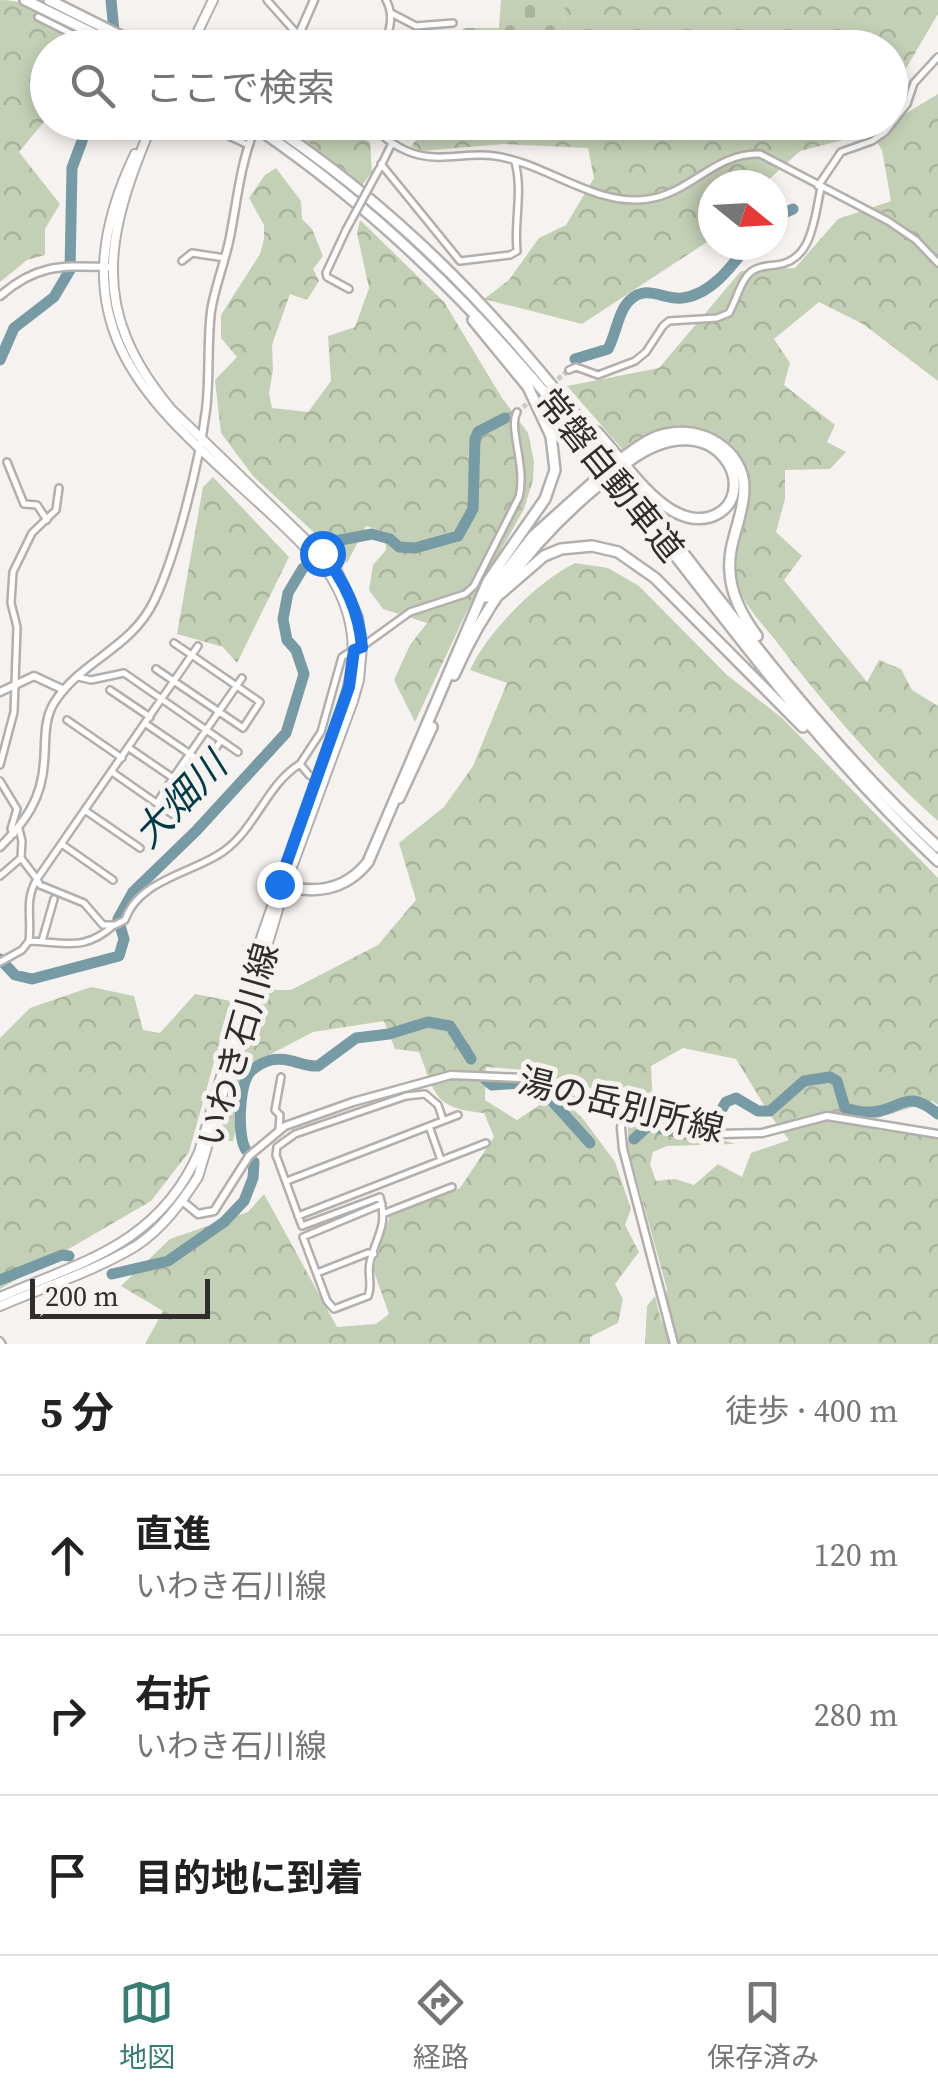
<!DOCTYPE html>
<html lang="ja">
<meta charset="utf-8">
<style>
body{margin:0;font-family:"Source Serif 4","Noto Sans JP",serif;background:#f2f2f2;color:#222}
.compass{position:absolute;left:698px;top:170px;width:90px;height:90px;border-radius:50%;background:#fff;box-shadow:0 5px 15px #0003;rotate:108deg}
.scale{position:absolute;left:30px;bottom:25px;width:180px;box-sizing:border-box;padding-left:10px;border:5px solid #302e2d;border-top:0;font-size:28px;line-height:35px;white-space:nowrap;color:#302e2d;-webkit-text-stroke:8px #f6f2ef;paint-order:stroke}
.stop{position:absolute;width:30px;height:30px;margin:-22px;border:8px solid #1a73e8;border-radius:50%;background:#fff}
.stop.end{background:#1a73e8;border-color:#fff;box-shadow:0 2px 10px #0008}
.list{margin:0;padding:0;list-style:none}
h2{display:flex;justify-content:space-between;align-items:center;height:130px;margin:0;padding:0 40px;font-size:42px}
h2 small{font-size:32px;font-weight:400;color:#767676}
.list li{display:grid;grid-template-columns:65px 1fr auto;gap:30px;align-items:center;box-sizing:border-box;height:160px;padding:0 40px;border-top:2px solid #e0e0e0}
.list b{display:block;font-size:38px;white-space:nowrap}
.list p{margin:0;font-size:32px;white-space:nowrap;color:#767676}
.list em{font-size:32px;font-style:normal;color:#767676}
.icon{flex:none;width:55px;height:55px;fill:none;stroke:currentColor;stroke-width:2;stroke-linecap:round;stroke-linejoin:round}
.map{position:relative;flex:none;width:938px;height:1344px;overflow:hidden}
.search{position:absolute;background:#fff;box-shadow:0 5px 15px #0003;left:30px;right:30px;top:30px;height:110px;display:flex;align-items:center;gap:25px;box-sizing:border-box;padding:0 35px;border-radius:55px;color:#767676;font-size:38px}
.sheet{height:610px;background:#fff}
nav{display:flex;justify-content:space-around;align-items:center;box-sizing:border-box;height:140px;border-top:2px solid #e0e0e0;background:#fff;font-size:28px;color:#767676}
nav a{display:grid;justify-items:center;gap:5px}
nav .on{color:#377d73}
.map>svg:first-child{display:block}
</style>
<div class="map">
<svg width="938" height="1344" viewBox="0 0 938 1344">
<defs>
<pattern id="forest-crowns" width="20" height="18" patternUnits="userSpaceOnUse" patternTransform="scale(2.5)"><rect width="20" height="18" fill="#c4d0b5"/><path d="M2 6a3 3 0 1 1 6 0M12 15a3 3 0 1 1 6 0" fill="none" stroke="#a9b39c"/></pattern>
<pattern id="cemetery-stones" width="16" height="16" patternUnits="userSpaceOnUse" patternTransform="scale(2.5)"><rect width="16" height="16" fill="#c4d0b5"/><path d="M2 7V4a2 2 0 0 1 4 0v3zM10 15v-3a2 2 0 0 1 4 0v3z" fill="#a9b39c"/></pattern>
</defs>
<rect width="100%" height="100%" fill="#f6f2ef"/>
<path fill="url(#forest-crowns)" d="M 0,0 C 40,0 68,30 104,43 L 106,47 L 48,48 L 47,118 L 19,152 L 60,204 L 45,229 L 45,255 L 27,260 L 0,282 Z
M 568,0 L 938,0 L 938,14 L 905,70 L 894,71 L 891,77 L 890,48 L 563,47 L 566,25 L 561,15 Z
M 938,94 L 938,381 L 863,324 L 819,302 L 774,339 L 790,363 L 784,385 L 835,425 L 827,442 L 846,452 L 830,469 L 785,470 L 785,499 L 776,532 L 802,556 L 784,580 L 867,682 L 879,660 L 901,669 L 912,690 L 938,706 L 938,821 C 879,769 827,708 779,645 C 768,630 751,613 742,596 C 719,548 775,495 735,449 C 730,443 723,440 716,437 C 682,420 654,432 623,450 L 567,386 L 659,368 L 741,271 L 795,268 L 838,219 L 891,201 L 882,150 L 872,134 Z
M 537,122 L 869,123 L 863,135 L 800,151 L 763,185 L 713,185 L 713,238 L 582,324 L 484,299 L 509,280 L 539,238 L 566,225 L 594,178 L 588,148 L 504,144 L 422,151 L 411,146 L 427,127 L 447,139 L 522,135 Z
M 284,123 L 321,123 C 334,137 353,133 370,142 L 372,172 L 362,185 Z
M 276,168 L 301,201 L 302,219 L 312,229 L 323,256 L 313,269 L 319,281 L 307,300 L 290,294 L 272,345 L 273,370 L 269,393 L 272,408 L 308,412 L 331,381 L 328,336 L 355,327 L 369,288 L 357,233 L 360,220 L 444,302 L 502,398 L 528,433 L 534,461 L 533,480 L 524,509 L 466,613 L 415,722 L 394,680 L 410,645 L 427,623 L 383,609 L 369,590 L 373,565 L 386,550 L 385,532 L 366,526 L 347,563 L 253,476 L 221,433 L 215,380 L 237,357 L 221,338 L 221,315 L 260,254 L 264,239 L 264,225 L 249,198 L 265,175 Z
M 213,477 L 289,557 L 237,663 L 223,647 L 177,634 L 203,487 Z
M 575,563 L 608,568 L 639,586 L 727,675 L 782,718 L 938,878 L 938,1105 L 932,1101 L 874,1119 L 877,1130 L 938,1138 L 938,1344 L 645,1344 L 647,1306 L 655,1296 L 662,1324 L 667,1289 L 628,1148 L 628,1117 L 682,1127 L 735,1144 L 667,1146 L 653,1152 L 650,1164 L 656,1181 L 675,1179 L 694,1185 L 718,1164 L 742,1177 L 751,1153 L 789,1140 L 770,1115 L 736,1059 L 683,1048 L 651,1066 L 653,1106 L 526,1070 L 486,1067 L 485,1100 L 517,1120 L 557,1093 L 584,1120 L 615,1162 L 631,1209 L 625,1225 L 639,1252 L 615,1284 L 623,1299 L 618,1323 L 590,1337 L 590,1344 L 145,1344 L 163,1311 L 121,1286 L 170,1239 L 248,1212 L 264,1194 L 337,1327 L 376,1324 L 389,1314 L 373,1269 L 390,1215 L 460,1188 L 494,1137 L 484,1113 C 433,1108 436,1095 419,1052 L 395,1049 L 384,1021 L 313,1032 L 250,1065 L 233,1141 L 217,1141 L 263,990 L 291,990 L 378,945 L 416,900 L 399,843 L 444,807 L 473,766 L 507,683 L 470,670 C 487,632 538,581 575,563 Z
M 91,987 L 134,996 L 143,1030 L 160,1033 L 195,994 L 231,1001 L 189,1152 L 151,1201 L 0,1289 L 0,1038 L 30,1008 Z"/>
<path fill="url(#cemetery-stones)" d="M 501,0 L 568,0 L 561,15 L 566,25 L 563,47 L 415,47 L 420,32 L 433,30 L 439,39 L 456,36 L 464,28 L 499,28 Z
M 433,123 L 433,122 L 537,123 L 522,135 L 446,139 L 435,131 Z"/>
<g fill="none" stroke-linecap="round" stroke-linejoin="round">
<path stroke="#769ba4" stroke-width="11" d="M 111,0 L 115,41
M 773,218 L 793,209
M 575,359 L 608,349 C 616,335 618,311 630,300 C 647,284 663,300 682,298 C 711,295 732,266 748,245
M 0,360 L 14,328 L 54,297 L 70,270 L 72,168 L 89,122
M 325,543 L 372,534 L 390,539 L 399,547 L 415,548 L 458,536 L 473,509 L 475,439 L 478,432 L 505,418
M 0,959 L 15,975 L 32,979 L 119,956 L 124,939 L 118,919 L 133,892 L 196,831 L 286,733 L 304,674 L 296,650 L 287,640 L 283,619 L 288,593 L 303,568
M 485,1079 L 492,1085 L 521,1083 L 544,1092 L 590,1143
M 719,1114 L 726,1102 L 736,1098 L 758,1111 L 770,1111 L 804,1081 L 830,1077 L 837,1081 L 845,1108 C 853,1110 862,1113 870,1112 C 901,1112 904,1086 938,1114
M 634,1139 L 648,1126 L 684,1134 L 691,1130
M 246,1150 C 237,1136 239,1086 250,1072 C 255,1067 264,1062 271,1060 C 288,1056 302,1067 318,1066 L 356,1038 L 389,1034 L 428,1022 L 450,1026 L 471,1059
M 112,1274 L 168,1261 L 224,1222 L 244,1201 L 253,1178 L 254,1162
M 0,1280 L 62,1255 L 69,1256"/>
<path stroke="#cecbc8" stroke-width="5" stroke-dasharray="5 2.5" stroke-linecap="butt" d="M 552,384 L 569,370
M 517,412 L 543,391"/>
<g stroke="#b3afac" stroke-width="10">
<path id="minor" d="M 267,0 L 298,35
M 391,13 L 416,26 L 453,23
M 38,17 L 100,48
M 384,48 C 389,31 395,16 386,0
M 199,122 L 248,145
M 369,122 C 382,137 399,150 419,155 C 445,161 470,152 495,156 C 546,163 595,207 648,199 C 689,194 716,152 760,154 L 888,221 L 916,240 L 938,263
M 381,164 L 460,261 L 510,255 L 517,251 C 514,220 523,192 515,162
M 380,168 L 392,143
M 818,186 L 841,152 L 872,141 L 885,132 L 907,104 L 914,83 L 938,57
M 346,230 L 326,273 L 327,277 L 349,289
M 182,261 L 192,253 L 225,258
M 569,370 L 576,367 L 598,375 L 635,361 L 646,352 L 663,326 L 669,321 L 717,318 L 729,313 C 736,301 739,286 747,276 C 754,267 765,266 776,265 C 813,261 814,218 821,188
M 7,462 L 24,504 L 37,505 L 47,520
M 363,646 L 410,612 L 465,594 L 474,586 L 519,497 C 527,467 508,428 517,412
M 156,669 L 243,728 L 260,702 L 174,643
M 78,677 L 91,680 L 124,673 L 238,752
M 110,690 L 150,717
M 67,720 L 122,758
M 146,724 L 218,773
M 129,748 L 173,778 L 242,678
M 0,765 L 14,712 L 17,627 L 11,603 L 13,572 L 32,533 L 56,510 L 59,488
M 205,765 L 221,740
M 112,772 L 172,814
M 318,780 L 309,775 L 300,764 L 321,732 L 342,657 L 353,650
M 0,781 L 17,809 L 11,829 L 14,834
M 157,803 L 173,778 L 185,787
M 86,811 L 140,848
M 19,829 L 22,841 L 21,858 L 37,879 L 198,646
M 63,845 L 113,880
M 0,876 L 21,858
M 115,925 L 125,920 C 139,879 194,873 224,851 C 256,828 267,784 300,764
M 42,941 L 54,899
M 0,962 L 22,950 L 29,941 C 66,942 84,952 114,925 L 103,925 L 84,903 L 40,885 L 37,879 C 24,901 32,917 29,941
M 429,1126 L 441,1160
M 279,1130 L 280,1115 L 275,1110 L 281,1077
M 287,1181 L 458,1115
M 382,1204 L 303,1237 L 327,1301 L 334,1309 L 368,1296 C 373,1284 367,1275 370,1262 C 377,1234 388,1227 380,1197 L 302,1226 L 276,1155 L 277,1147 L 295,1134 L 406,1096 L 425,1094 L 438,1105 L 443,1120
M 385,1213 L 452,1187
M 298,1216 L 486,1143
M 317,1273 L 368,1253 L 374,1254
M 0,1341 L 2,1344"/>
</g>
<g stroke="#b3afac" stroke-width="11">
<path id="tertiary" d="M 293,48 L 314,0
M 0,296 C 38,263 63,266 110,267
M 0,692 L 34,676 L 64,690
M 0,847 C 25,822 42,799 44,762 C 46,742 43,721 54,703 C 80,661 131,649 154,601 C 177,553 199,463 206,410 C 210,377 207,344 211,311 C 215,286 225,262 230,237 C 237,201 240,167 253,133
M 625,1106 L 621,1128 L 623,1149 L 674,1344"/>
</g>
<g stroke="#b3afac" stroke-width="11">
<path id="secondary" d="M 181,1200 L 198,1214 L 214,1211 L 249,1156 L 285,1126 L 353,1102 L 451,1075 L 523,1078 L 719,1134 L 762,1133 L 827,1116 L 938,1134"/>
</g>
<g stroke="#b3afac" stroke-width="12">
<path id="primary" d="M 190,48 L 213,0
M 0,1297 C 85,1261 159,1243 199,1152 L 262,935 L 343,704 C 359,656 356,615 328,572 C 208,435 32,369 135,154
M 0,1306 C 44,1287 95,1271 136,1246 C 162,1229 181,1203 198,1177 L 285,886 L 353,701 L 359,680 L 362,647 L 358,617 L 336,569 L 171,409 C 87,309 106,233 153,122"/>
</g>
<g stroke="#b3afac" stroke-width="14">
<path id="motorway" d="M 25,0 L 123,48
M 49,0 L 145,48
M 248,122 C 345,187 432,265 509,352 C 658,517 775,708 938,861
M 266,122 C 360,184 447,263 520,348 C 662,512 778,699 938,847
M 597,432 C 621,458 642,492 673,511 C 684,517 697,521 710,517 C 766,499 719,396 629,461
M 625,456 C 638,447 650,437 666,434 C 701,425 744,450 744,488 C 744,518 727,543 730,572 C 731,596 743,617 757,636
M 500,594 L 544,556 L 561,549 L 592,546 L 618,552 L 655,578 L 803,727
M 486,597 L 533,536 L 601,475
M 454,675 C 488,597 539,533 605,480
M 399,798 L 432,727
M 279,884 C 313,895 345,891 368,862 L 488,581 L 545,499 L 555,470 L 551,436 L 528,387 L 473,320"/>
</g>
<use href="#minor" stroke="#fff" stroke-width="5"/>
<use href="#tertiary" stroke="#fff" stroke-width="6"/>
<use href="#secondary" stroke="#fff" stroke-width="6"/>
<use href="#primary" stroke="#fff" stroke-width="8"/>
<use href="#motorway" stroke="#fff" stroke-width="9"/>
<g stroke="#b3afac" stroke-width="10" stroke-linecap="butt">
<path id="minor-bridge" d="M 346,230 L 379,169"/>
</g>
<use href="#minor-bridge" stroke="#fff" stroke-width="5"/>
</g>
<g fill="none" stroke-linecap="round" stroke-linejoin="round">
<path stroke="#1a73e8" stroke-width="12" d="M 279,884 L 349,687 L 354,650 L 362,647 C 359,611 345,581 322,553"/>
</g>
<g text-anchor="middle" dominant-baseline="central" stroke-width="10" stroke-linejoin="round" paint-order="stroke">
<g font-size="35" fill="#302e2d" stroke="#f6f2ef">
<text transform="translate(610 475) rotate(51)">常磐自動車道</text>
<text transform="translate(238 1045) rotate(-74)">いわき石川線</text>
<text transform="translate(621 1105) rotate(14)">湯の岳別所線</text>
</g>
<g font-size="38" font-style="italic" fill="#003c48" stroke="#f6f2ef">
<text transform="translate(180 800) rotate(-46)">大畑川</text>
</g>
</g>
</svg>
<svg class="compass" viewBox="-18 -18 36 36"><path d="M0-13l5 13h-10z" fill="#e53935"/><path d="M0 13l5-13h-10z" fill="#767676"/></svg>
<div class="scale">200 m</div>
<div class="stop" style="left:322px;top:553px"></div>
<div class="stop end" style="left:279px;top:884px"></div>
<div class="search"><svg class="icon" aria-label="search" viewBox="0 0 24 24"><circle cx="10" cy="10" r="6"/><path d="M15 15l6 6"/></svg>ここで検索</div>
</div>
<section class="sheet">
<h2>5 分<small>徒歩 · 400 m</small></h2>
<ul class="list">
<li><svg class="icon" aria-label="ahead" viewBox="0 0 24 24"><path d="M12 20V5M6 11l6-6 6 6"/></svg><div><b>直進</b><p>いわき石川線</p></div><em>120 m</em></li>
<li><svg class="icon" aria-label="right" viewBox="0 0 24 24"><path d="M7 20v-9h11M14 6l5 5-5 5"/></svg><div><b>右折</b><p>いわき石川線</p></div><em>280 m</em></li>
<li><svg class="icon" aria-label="arrive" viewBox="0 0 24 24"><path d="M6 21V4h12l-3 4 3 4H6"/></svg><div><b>目的地に到着</b></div></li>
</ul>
</section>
<nav>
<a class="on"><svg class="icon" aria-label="map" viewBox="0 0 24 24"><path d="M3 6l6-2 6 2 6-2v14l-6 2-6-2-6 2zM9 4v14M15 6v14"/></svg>地図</a>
<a><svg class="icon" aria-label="directions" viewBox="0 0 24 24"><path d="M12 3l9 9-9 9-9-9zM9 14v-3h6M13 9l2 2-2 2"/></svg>経路</a>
<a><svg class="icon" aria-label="saved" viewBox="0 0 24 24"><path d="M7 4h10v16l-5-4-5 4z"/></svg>保存済み</a>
</nav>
